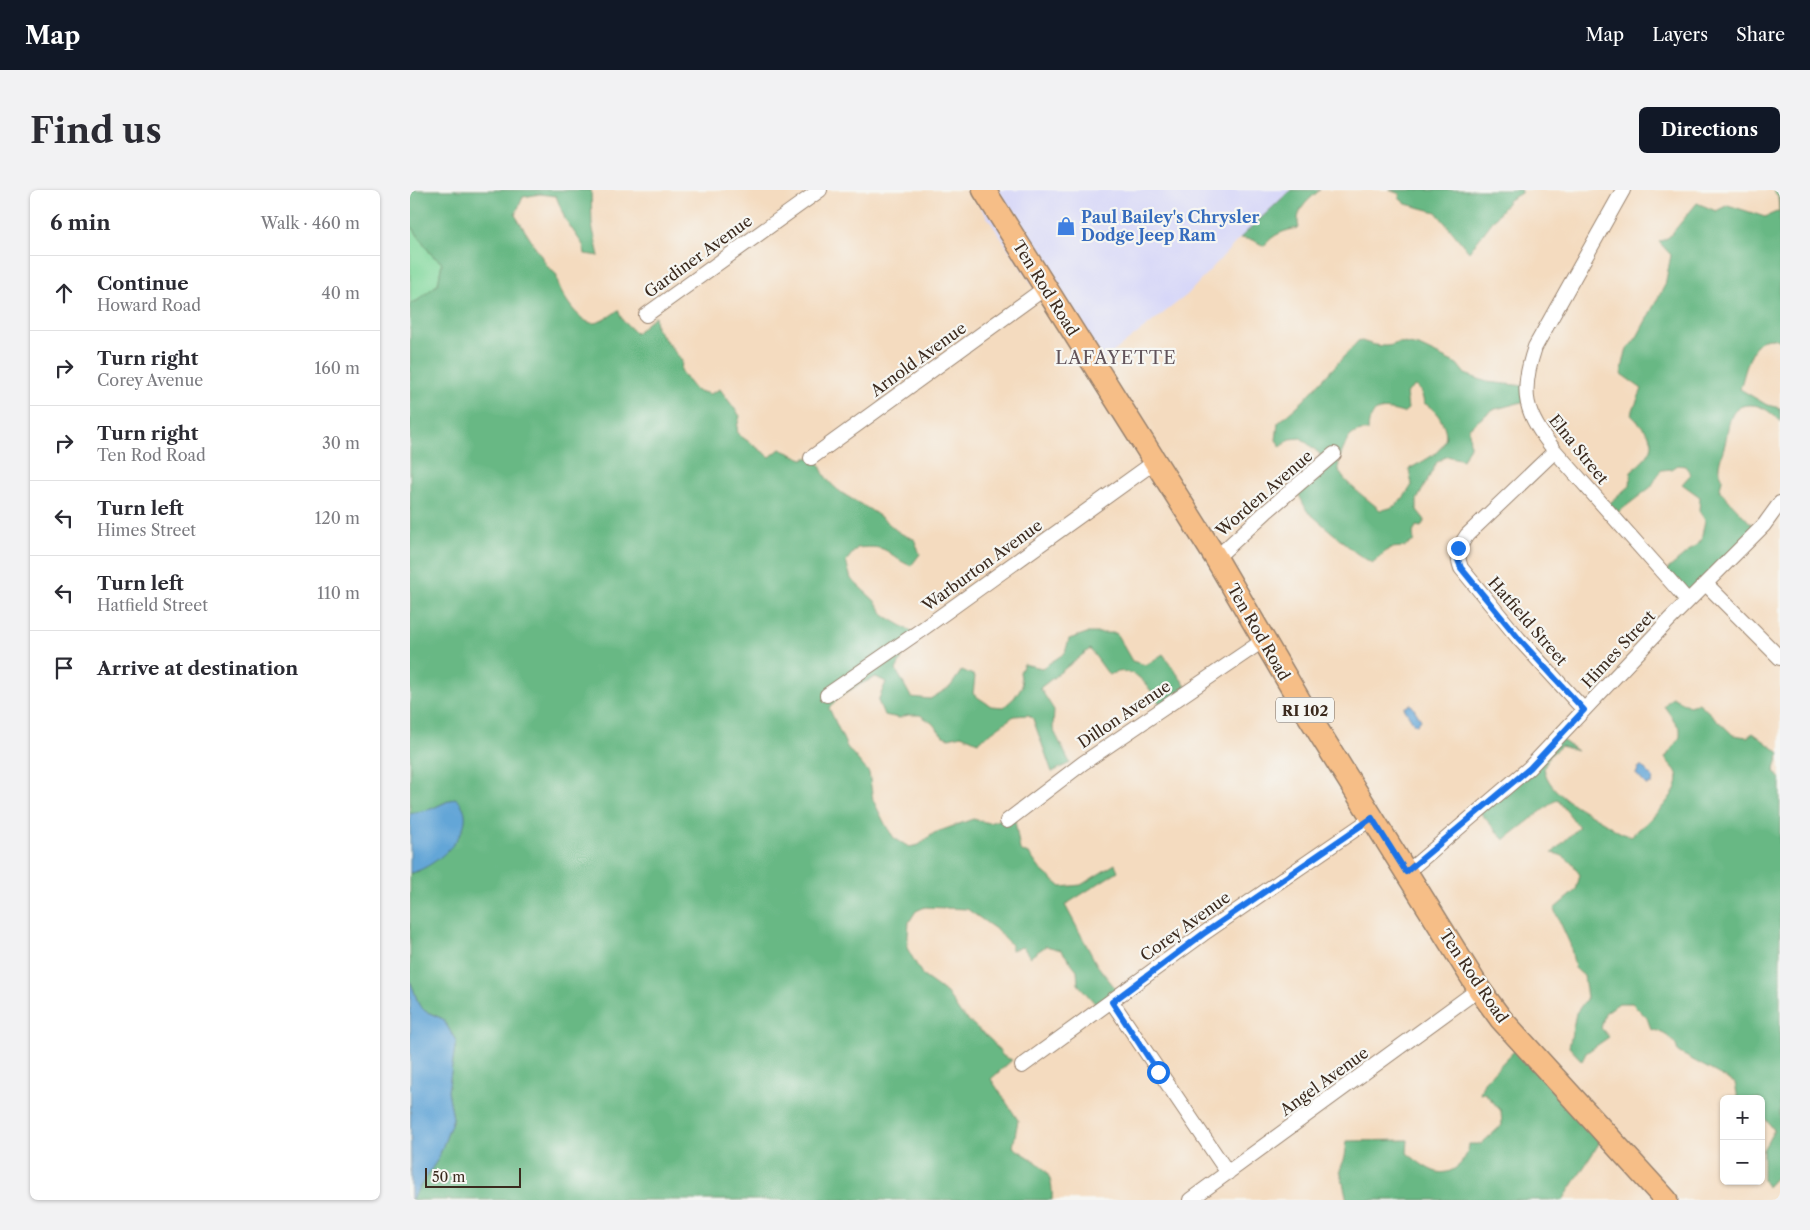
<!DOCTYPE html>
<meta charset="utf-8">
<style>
body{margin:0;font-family:"Libre Caslon Text",serif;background:#f2f2f3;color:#2b2b33}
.controls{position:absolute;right:15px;bottom:15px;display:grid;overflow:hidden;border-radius:8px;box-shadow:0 1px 4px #0004}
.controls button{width:45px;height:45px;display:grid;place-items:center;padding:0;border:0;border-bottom:1px solid #e1e1e2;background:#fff;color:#2b2b33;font:25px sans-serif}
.scale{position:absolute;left:15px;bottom:12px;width:96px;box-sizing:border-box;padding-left:5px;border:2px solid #3b2a1e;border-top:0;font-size:14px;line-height:18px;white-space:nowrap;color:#3b2a1e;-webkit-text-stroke:4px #f6f6f2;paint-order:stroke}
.stop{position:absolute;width:15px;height:15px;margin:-11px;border:4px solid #1a73e8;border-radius:50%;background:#fff}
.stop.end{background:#1a73e8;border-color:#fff;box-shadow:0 1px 5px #0008}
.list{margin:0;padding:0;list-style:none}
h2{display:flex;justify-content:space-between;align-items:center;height:65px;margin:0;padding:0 20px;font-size:21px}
h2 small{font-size:16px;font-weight:400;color:#7c7c81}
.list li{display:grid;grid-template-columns:32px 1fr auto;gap:15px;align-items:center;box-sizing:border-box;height:75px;padding:0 20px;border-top:1px solid #e1e1e2}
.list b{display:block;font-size:19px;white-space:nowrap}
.list p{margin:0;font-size:16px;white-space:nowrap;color:#7c7c81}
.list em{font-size:16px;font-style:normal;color:#7c7c81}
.icon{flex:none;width:28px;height:28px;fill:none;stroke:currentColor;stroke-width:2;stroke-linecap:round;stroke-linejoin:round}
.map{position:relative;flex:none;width:1370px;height:1010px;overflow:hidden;border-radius:8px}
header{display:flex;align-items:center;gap:30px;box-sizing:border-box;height:70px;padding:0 25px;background:#111827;color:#fff}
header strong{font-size:24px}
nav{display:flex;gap:28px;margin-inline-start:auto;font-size:18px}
.intro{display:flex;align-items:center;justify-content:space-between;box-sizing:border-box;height:120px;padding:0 30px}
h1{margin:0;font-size:35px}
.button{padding:12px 22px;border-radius:8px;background:#111827;color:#fff;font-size:18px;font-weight:700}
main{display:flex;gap:30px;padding:0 30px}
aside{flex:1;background:#fff;border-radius:8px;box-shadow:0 1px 4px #0004}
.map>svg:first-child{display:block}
</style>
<header>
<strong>Map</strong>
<nav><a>Map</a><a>Layers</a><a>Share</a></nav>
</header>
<div class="intro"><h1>Find us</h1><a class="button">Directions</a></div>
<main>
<aside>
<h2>6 min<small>Walk · 460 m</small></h2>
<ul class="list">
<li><svg class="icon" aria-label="ahead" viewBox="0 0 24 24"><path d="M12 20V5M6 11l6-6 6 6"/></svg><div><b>Continue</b><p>Howard Road</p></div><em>40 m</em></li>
<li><svg class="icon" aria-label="right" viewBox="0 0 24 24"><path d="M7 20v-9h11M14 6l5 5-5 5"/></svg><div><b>Turn right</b><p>Corey Avenue</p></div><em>160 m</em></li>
<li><svg class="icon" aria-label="right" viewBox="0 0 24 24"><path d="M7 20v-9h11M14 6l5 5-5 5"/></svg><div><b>Turn right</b><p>Ten Rod Road</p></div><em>30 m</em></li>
<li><svg class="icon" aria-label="left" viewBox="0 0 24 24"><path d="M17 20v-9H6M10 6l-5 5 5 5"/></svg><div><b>Turn left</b><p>Himes Street</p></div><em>120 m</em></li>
<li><svg class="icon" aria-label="left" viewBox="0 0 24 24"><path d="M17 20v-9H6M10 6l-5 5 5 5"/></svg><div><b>Turn left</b><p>Hatfield Street</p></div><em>110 m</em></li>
<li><svg class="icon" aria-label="arrive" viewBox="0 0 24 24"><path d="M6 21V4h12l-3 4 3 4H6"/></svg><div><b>Arrive at destination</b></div></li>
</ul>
</aside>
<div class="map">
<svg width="1370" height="1010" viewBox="0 0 1370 1010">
<rect width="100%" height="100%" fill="#f6f6f2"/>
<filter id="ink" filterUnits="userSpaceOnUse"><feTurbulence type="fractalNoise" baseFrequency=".02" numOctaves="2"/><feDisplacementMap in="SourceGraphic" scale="10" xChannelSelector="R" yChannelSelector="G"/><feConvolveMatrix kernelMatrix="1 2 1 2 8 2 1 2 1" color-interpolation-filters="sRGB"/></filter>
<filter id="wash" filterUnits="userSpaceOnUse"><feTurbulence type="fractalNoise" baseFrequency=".0096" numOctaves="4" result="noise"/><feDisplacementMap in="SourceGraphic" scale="20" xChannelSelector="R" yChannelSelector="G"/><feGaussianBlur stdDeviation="1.12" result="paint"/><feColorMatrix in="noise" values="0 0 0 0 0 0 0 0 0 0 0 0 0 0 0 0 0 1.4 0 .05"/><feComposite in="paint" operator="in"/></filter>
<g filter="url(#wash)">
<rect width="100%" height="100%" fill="#f4dbbf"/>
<path fill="#d7d7f8" d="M 559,0 L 881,0 L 828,50 L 777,105 L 680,180 Z"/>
<path fill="#81d89c" stroke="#5e815d" d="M 0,34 L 21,64 L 32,73 L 28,94 L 7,111 L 0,113 Z"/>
<path fill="#68b884" stroke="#527151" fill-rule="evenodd" d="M 0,0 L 181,0 L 182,35 L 189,66 L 175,64 L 173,55 L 155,29 L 146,6 L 130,4 L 113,7 L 105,25 L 138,77 L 147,85 C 145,97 169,134 183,133 C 190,133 202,125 208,120 L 213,131 L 226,143 L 245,126 L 246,138 L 272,171 L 271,182 L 285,200 L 300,204 L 310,199 L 330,226 L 327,237 L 328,244 L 360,267 L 370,259 L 393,269 L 407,265 C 415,304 444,306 472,328 C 486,339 486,343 504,349 L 510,364 L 501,376 C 475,365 482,354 447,358 L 436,371 L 441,389 L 465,411 L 475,426 L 504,443 L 486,480 L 501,507 L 520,509 L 540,497 L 552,480 L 565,486 L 563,504 L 581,516 L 594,517 L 604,508 L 612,496 L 610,482 L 614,474 L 632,478 L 655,463 L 659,449 L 677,443 L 706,443 L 722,471 L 736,475 L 753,464 L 778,499 L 753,518 C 738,498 727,472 699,485 L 680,459 L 630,498 L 644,520 L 643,539 L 660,573 L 642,582 L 623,529 L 619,525 L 604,526 L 568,552 L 551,545 L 539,548 L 533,546 L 522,533 L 510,525 L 498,525 L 489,528 L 474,525 L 468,511 L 476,492 L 466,487 C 451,493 428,505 419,518 L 437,557 L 459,583 L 463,610 L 475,634 L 484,648 L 499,657 L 509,655 L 524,643 L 563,629 L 579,633 L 604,625 L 610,660 L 620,665 L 630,679 L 651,697 L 671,695 L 705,674 L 708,681 L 655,715 L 687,775 L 710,804 L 689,818 L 668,794 L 667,780 L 651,760 L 636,756 L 620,767 L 613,757 L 601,760 L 601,755 L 587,740 L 557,719 L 515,717 L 506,721 L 499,732 L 497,758 L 513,786 L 537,803 L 550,823 L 582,851 L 593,866 L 602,870 L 581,889 L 608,930 L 603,957 C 628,974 644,977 642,1010 L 1,1010 L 28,969 L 40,937 L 43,928 L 38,901 L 46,851 L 33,829 L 15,821 L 9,815 L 0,790 L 0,683 L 9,681 L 45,608 L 21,619 L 0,624 L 0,113 L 7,111 L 28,94 L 32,73 L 21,64 L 0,34 Z
M 881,0 L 910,0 C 898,10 884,21 889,38 C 875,40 863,44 854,56 L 843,50 L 830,48 Z
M 979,0 L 1111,0 L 1111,3 L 1099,10 L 1059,62 L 1026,22 L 996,14 L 989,8 L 990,4 Z
M 1363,0 L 1370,0 L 1370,151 C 1343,136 1336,181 1330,199 L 1357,215 L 1370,218 L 1370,232 C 1363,224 1353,215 1341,215 C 1318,214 1319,237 1315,254 C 1313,261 1310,268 1309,276 C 1308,281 1313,286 1312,290 C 1311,294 1310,297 1310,301 L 1346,339 L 1274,416 L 1252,384 L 1291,351 L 1295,330 L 1289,321 L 1290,307 L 1272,294 L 1281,284 L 1275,276 L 1268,275 L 1262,279 L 1251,280 L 1241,297 L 1202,327 L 1194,318 L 1220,296 L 1221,282 C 1250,256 1248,252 1221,225 L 1232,199 L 1211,184 L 1216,161 L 1227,147 L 1255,95 L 1261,65 L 1249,52 L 1259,47 L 1287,13 L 1306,21 L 1318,15 L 1355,27 L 1369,21 L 1368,6 Z
M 949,150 C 960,154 978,160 988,152 L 1009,156 L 1047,174 L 1055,184 L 1077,192 L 1115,196 L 1116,211 L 1082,220 L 1059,238 L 1060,256 L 1053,270 L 1037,266 L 1027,272 L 1007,310 L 1007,320 L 1015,330 L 1011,337 L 1006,336 L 1003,343 L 1004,351 L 994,357 L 980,358 L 962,373 L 946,363 L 897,321 L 887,301 L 911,276 L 910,264 L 891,248 L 880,249 L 871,257 L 866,250 L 868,233 L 893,211 ZM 1005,196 L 1011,201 L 1014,213 C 1024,219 1029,225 1034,236 C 1043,259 1016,269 999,279 L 1002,295 C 993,309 987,319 970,320 C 961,311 930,291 929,279 C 927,271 933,261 936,253 C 940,244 948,240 958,241 C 959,216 973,217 993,223 L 998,219 L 996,203 Z
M 1262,507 L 1279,516 L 1289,513 L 1323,545 L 1337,547 L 1343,543 L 1370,563 L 1364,581 L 1370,589 L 1370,983 L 1357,997 L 1353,989 L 1353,960 L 1364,940 L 1351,923 L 1351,909 L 1328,909 L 1325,893 L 1268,862 C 1266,848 1252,842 1241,839 L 1237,828 L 1222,813 L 1209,813 L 1195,823 L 1191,838 L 1199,847 L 1176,863 L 1172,871 L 1159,857 L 1166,823 L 1177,808 L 1174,786 L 1165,778 L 1160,754 L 1144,719 L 1166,700 L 1170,685 C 1162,673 1157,665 1142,663 L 1169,637 L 1147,609 L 1094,650 L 1069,621 L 1148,547 L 1167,561 L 1151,556 L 1139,566 L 1134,578 C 1138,603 1170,618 1190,630 C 1201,636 1209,644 1221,646 C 1234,635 1274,603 1267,584 C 1266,579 1258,573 1255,568 L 1270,547 L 1270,539 L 1254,516 Z
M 1105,860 L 1190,952 L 1153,1010 L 937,1010 L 930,980 L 935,967 L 937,951 L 998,950 L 997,963 C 1006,970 1016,979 1027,982 C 1044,986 1058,969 1059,954 L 1071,954 L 1092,935 L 1091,921 L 1075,903 L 1070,903 L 1074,892 Z"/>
<path fill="#63a6d7" stroke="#4f687a" d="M 1001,514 L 1011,530 L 1007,535 L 1004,534 L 994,518 Z
M 1229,577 L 1233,577 L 1243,588 L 1242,594 L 1236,595 L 1226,584 Z
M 45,608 C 77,632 26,679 0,683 L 0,624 L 21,619 Z
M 0,790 L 9,815 L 15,821 L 33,829 L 46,851 L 38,901 L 43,928 L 40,937 L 28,969 L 1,1010 Z"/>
</g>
<g filter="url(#ink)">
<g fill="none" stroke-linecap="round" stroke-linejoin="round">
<g stroke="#98826e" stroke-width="16">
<path id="minor" d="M 1213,0 L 1125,157 C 1109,205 1115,223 1145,261 L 1278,411
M 236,125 L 410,0
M 1145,261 L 1057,345 C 1048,358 1046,364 1051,378 L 1109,449 L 1174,520
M 401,268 L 635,98
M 806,368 L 856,322 L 924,264
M 1296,394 L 1370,468
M 417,505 L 514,438 L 746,271
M 597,631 L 673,573 L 854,450
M 997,682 L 1119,578 L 1259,430 L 1354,335 L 1370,313
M 702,812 L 818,983
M 612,876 L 793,744 L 962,628
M 780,1010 L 1069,799"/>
</g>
<g stroke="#98826e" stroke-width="25">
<path id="primary" d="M 574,0 L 806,368 L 892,515 L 1069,799 L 1091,829 L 1256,1010"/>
</g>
<use href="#minor" stroke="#fff" stroke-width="14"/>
<use href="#primary" stroke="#f6be87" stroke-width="22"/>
</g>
</g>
<g fill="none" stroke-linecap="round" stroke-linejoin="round" filter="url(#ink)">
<path stroke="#1a73e8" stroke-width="6" d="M 748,882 L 702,812 L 793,744 L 962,628 L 996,682 L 1120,578 L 1174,520 L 1109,449 L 1051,378 L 1047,367 L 1048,358"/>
</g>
<defs>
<g id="shop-bare" transform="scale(1.5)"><path d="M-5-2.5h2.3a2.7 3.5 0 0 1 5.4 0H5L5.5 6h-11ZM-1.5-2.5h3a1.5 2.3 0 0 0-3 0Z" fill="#3f7fe0" stroke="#f6f6f2" stroke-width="2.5" paint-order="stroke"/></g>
</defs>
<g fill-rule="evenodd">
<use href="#shop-bare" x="656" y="36"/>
</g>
<g text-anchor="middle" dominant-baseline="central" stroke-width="4.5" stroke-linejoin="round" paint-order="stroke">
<rect fill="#f6f6f2" stroke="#73675e" stroke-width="1" x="866" y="507.5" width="58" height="25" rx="4"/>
<g font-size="15" font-weight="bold" fill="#3b2a1e">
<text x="895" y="520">RI 102</text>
</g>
<g font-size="16" font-weight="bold" fill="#366cbe" stroke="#f6f6f2" text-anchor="start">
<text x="671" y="27">Paul Bailey's Chrysler<tspan x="671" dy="18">Dodge Jeep Ram</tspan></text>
</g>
<g font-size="16" fill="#3b2a1e" stroke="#f6f6f2">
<text transform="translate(288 66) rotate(-36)">Gardiner Avenue</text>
<text transform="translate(636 98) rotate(58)">Ten Rod Road</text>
<text transform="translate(508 169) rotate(-36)">Arnold Avenue</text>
<text transform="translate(1169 259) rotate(51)">Elna Street</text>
<text transform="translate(854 303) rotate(-41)">Worden Avenue</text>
<text transform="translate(572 375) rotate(-36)">Warburton Avenue</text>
<text transform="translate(1118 431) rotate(49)">Hatfield Street</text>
<text transform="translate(849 442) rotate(60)">Ten Rod Road</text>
<text transform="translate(1208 459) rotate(-47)">Himes Street</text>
<text transform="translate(714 524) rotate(-34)">Dillon Avenue</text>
<text transform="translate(775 736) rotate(-36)">Corey Avenue</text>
<text transform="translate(1064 786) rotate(56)">Ten Rod Road</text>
<text transform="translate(914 891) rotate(-36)">Angel Avenue</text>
</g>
<g font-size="18" letter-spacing="1" fill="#62545b" stroke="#f6f6f2">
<text x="706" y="168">LAFAYETTE</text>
</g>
</g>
</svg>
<div class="controls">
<button>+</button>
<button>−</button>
</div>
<div class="scale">50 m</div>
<div class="stop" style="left:748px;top:882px"></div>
<div class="stop end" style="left:1048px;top:358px"></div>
</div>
</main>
